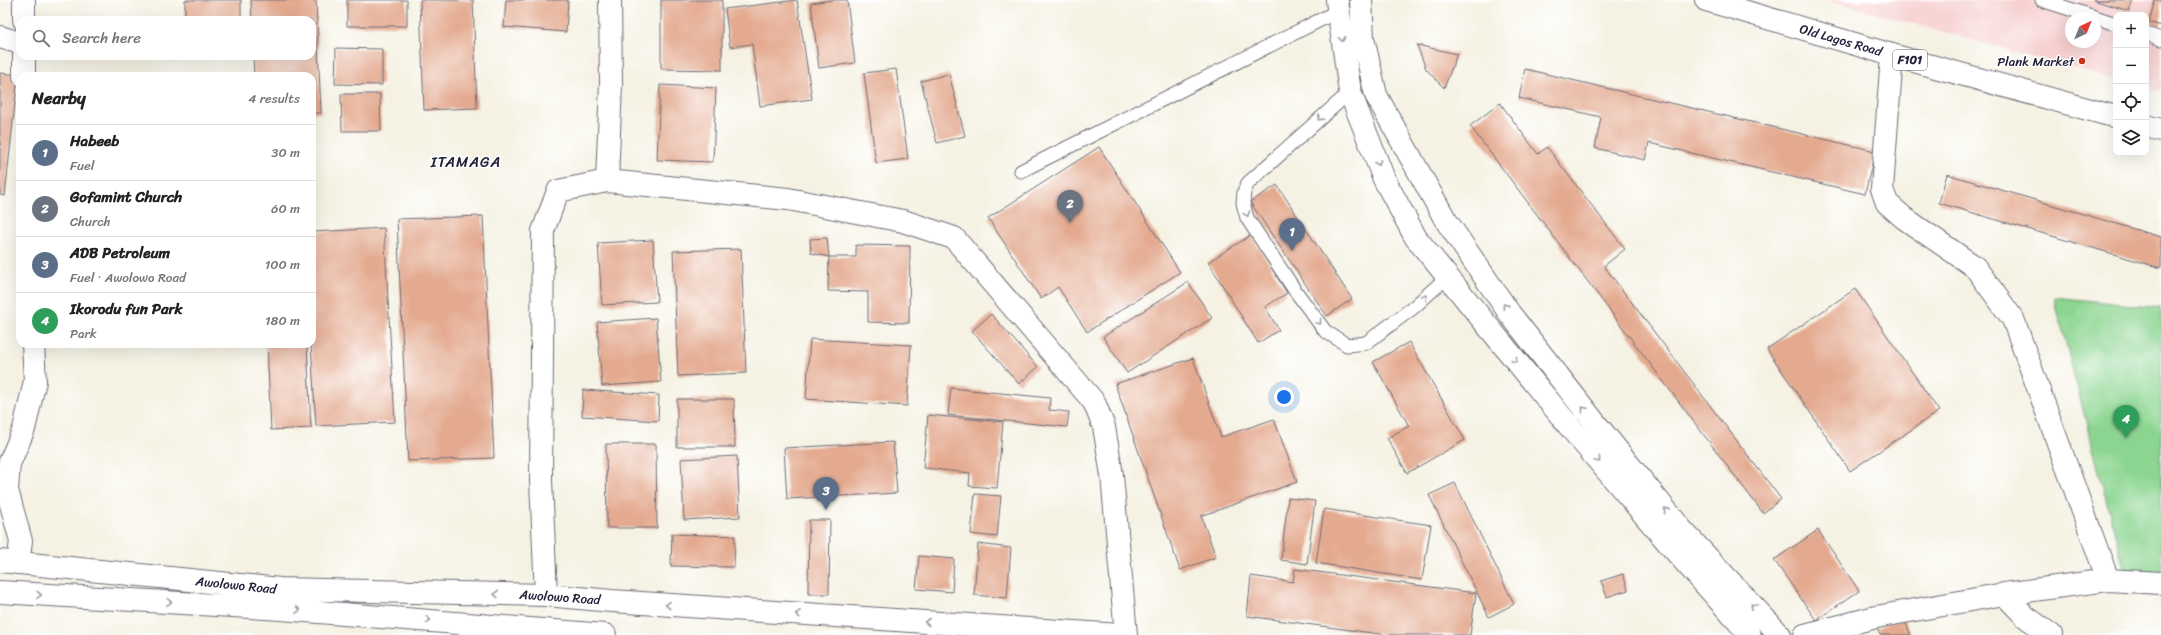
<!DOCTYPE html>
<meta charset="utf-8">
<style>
body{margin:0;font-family:Sriracha,sans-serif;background:#f6f6f6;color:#222}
.controls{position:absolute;right:12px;top:12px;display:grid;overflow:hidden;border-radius:8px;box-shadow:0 4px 16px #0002}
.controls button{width:36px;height:36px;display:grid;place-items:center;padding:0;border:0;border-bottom:1px solid #e0e0e0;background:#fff;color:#222;font:20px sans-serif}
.compass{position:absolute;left:2065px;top:12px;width:36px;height:36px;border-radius:50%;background:#fff;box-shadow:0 4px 16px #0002;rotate:43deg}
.you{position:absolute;left:1284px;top:397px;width:14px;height:14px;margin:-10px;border:3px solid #fff;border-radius:50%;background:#1a73e8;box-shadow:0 0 0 6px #1a73e833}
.badge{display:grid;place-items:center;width:26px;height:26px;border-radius:50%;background:#7c3aed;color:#fff;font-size:13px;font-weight:700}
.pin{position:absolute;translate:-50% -33px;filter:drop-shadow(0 1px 2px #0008)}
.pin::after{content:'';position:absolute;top:21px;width:14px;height:12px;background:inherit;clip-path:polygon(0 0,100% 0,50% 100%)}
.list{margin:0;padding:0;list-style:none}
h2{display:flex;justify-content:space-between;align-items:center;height:52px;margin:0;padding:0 16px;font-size:17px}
h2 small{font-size:13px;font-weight:400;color:#767676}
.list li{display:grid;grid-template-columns:26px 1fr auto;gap:12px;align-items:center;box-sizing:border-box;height:56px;padding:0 16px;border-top:1px solid #e0e0e0}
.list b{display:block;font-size:15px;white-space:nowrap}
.list p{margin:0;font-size:13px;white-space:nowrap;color:#767676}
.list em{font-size:13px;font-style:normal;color:#767676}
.icon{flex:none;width:22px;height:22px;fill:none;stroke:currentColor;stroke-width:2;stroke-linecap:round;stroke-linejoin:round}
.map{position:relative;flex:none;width:2161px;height:635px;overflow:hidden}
.search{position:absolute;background:#fff;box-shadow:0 4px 16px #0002;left:16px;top:16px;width:300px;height:44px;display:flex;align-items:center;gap:10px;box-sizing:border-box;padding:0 14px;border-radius:12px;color:#767676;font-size:15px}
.panel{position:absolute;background:#fff;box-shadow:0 4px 16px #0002;left:16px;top:72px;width:300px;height:276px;border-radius:12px}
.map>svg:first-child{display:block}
</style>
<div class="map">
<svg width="2161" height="635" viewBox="0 0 2161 635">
<rect width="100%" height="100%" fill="#fff"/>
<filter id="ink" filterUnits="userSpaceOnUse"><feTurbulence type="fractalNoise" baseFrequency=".025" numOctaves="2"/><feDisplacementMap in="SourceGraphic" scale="8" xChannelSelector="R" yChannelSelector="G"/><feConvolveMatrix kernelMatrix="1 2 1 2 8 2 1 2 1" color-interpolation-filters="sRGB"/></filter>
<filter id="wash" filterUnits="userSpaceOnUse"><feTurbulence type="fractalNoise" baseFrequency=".012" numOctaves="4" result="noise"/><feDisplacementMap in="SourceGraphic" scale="16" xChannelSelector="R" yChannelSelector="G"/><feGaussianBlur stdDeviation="0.9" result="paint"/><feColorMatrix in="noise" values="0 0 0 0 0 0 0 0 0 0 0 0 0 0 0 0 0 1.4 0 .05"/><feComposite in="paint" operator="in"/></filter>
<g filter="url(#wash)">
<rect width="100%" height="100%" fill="#f5f2e3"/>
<path fill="#f7d0d0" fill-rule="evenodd" d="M 1828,0 L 2161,0 L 2161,92 L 2146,88 L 2146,15 L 2116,15 L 2116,80 ZM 2071,18 L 2095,18 L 2095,42 L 2071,42 Z"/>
<path fill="#8cd591" stroke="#577c66" d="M 2054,297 L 2161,308 L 2161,572 L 2124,569 Z"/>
<g id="blocks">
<path fill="#e4aa90" d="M 185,0 L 241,0 L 241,20 L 185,20 Z
M 251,0 L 316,0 L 321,113 L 312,113 L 312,76 L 254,76 L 253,56 L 312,56 L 312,20 L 252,20 Z
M 347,0 L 407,0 L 407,26 L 347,26 Z
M 420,0 L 473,0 L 477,108 L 424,110 Z
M 506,0 L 568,0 L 566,32 L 504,27 Z
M 661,0 L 722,0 L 722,70 L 661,69 Z
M 797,0 L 812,99 L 760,106 L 752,44 L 730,47 L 725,9 Z
M 832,0 L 847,0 L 855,63 L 819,68 L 811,3 Z
M 2093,0 L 2133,0 L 2129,11 Z
M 2155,0 L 2161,0 L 2161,26 L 2149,22 Z
M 1417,45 L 1457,54 L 1444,88 L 1426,69 Z
M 336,48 L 382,49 L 382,85 L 335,84 Z
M 896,69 L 908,159 L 876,163 L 864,73 Z
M 1525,69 L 1875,151 L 1865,194 L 1649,143 L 1645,160 L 1595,148 L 1601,117 L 1519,98 Z
M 0,73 L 18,75 L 5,196 L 0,195 Z
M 949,74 L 965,136 L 937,143 L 921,81 Z
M 660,85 L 716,88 L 713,162 L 657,160 Z
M 341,94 L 380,94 L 381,131 L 342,131 Z
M 1500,103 L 1538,154 L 1547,147 L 1625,249 L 1604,266 L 1781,499 L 1763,513 L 1470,126 Z
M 1099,147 L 1180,272 L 1087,332 L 1058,287 L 1041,299 L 988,218 Z
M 1947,174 L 2161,237 L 2161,268 L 1939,203 Z
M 1277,185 L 1352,299 L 1327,316 L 1250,202 Z
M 483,216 L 494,458 L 408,461 L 397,219 Z
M 384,228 L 395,422 L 316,426 L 311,344 L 312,232 Z
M 1251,235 L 1287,293 L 1265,307 L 1279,330 L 1258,343 L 1208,262 Z
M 827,238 L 829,257 L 811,253 L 810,239 Z
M 653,240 L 657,302 L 602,305 L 598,243 Z
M 856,245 L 910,246 L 909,323 L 868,322 L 868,292 L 828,291 L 829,257 L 856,257 Z
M 741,249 L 746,373 L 678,376 L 673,251 Z
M 1188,282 L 1212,318 L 1127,373 L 1103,337 Z
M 1855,289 L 1939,411 L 1850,471 L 1767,349 Z
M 991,314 L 1038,367 L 1019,384 L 972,331 Z
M 656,318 L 661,382 L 602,386 L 597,322 Z
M 810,339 L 911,345 L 907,406 L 806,399 Z
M 1409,342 L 1465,440 L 1407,473 L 1387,438 L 1409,426 L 1373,362 Z
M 267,344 L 307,344 L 311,428 L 271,430 Z
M 1193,358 L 1221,437 L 1274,419 L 1297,482 L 1201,516 L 1216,557 L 1180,570 L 1115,384 Z
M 951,388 L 1050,398 L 1049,410 L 1069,412 L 1067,427 L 948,415 Z
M 583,390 L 659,395 L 658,421 L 582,416 Z
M 677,399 L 734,399 L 735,447 L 677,447 Z
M 928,415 L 1003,422 L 997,488 L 969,486 L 970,473 L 923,468 Z
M 893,442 L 897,493 L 787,499 L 784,448 Z
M 606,444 L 656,444 L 657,528 L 607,528 Z
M 737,456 L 740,517 L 684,520 L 681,459 Z
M 1455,483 L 1514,604 L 1489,617 L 1429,495 Z
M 975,494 L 1001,496 L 997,537 L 971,534 Z
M 1288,498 L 1315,501 L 1307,564 L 1281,560 Z
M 1324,509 L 1431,525 L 1422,580 L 1316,563 Z
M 809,520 L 830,520 L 829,594 L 808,594 Z
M 1818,530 L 1859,591 L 1816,620 L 1774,560 Z
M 672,534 L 735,536 L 734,567 L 671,566 Z
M 978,544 L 1011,548 L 1007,598 L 974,595 Z
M 919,556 L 954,559 L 952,592 L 916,589 Z
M 1295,569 L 1476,593 L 1470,635 L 1387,635 L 1247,616 L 1251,576 L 1293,582 Z
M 1623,574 L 1628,590 L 1607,597 L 1601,581 Z
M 1903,617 L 1911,635 L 1880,635 L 1877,628 Z"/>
</g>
</g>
<g filter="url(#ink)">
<use href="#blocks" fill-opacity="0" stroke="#6c6b76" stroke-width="1"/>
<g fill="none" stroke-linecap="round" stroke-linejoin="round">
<g stroke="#6c6b76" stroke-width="15">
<path id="lane" d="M 2042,0 L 2116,24
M 2146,34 L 2161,39
M 1350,92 L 1248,183 L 1244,192 L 1243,203 L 1247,218 L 1294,289 L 1325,331 L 1347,345 L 1366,343 L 1414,307 L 1447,277
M 1021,171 L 1338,11"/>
</g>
<g stroke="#6c6b76" stroke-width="24">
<path id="street" d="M 24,20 L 24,0
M 0,37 L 20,43
M 1892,55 L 1882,189 L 1887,203 L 1904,218 L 1975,267 L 2013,319 L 2108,580
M 24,56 L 24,76
M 607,181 L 611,84 L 610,0
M 18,563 L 21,541 L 7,490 L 9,464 L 24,429 L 35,381 L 33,344
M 2004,594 L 2026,617 L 2051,635
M 546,595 L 541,480 L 543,231 L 558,191 L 607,181 L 788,199 L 903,221 L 954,238 L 1094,402 L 1104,427 L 1112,475 L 1126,635
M 1805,635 L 1876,617 L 2004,594 L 2108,580 L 2161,583"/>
</g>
<g stroke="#6c6b76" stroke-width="24">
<path id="secondary" d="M 1337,0 L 1350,92 L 1384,179 L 1416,238 L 1574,432 L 1669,544 L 1750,635
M 1361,0 L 1363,38 L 1376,95 L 1445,219 L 1510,314 L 1592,419 L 1682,530 L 1780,635
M 0,561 L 280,589 L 546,595 L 612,601 L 1120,635
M 0,592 L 281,609 L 605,635"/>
</g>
<g stroke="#6c6b76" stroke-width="24">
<path id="primary" d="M 1706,0 L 1892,55 L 2116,117
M 2146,126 L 2161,130"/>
</g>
<use href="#lane" stroke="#fff" stroke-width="13"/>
<use href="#street" stroke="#fff" stroke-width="22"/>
<use href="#secondary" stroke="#fff" stroke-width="22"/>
<use href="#primary" stroke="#fff" stroke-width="22"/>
</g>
<defs><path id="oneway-chevron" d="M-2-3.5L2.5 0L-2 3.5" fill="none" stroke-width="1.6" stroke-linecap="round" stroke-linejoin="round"/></defs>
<g stroke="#9c9ca7">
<use href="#oneway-chevron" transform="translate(1342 39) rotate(82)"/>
<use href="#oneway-chevron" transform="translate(1320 118) rotate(138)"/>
<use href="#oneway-chevron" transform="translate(1378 163) rotate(68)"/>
<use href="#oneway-chevron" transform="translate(1247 214) rotate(70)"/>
<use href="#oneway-chevron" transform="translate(1425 297) rotate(-42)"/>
<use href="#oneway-chevron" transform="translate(1505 306) rotate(-125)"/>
<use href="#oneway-chevron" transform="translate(1319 322) rotate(53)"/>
<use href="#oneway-chevron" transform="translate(1515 360) rotate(50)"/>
<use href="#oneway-chevron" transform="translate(1584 409) rotate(-128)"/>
<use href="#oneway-chevron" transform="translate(1598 460) rotate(50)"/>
<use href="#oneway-chevron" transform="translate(1666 510) rotate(-129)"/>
<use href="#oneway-chevron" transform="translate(496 594) rotate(-179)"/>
<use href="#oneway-chevron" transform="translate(39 595) rotate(3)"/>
<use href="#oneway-chevron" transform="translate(169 602) rotate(3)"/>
<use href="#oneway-chevron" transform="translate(668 605) rotate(-176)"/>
<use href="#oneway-chevron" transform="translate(1753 606) rotate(-133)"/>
<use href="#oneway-chevron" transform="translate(298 610) rotate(4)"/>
<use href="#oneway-chevron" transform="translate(798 614) rotate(-176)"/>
<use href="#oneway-chevron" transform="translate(428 620) rotate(4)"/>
<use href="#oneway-chevron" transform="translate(927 622) rotate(-176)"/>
</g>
</g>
<circle fill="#c8321e" stroke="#fff" stroke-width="1.5" cx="2082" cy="61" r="4"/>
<g text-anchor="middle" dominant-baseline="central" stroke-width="3" stroke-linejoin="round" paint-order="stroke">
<rect fill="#fff" stroke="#646476" stroke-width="1" x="1893" y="50" width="34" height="20" rx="3"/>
<g font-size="12" font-weight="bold" fill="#22223b">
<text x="1910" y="60">F101</text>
</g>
<g font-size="13" fill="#22223b" stroke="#fff">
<text transform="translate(1841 40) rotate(16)">Old Lagos Road</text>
<text transform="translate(236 585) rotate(6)">Awolowo Road</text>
<text transform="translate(560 597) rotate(4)">Awolowo Road</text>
</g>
<g font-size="13" fill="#22223b" stroke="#fff" text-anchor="end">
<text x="2074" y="61">Plank Market</text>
</g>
<g font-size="15" letter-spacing="1" fill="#22223b" stroke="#fff">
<text x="466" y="162">ITAMAGA</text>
</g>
</g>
</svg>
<div class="controls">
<button>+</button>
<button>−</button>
<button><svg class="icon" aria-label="locate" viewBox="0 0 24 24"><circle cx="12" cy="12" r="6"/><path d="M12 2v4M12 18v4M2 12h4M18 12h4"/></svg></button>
<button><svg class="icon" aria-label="layers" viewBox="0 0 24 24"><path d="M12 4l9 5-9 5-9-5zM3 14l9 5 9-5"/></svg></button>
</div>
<svg class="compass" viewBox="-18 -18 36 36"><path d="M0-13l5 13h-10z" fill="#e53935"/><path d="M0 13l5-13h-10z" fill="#767676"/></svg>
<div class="you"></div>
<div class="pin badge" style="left:1292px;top:251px;background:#5c6f8a">1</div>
<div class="pin badge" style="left:1070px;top:223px;background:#6b7280">2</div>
<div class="pin badge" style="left:826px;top:510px;background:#5c6f8a">3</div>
<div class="pin badge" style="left:2126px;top:438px;background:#2e9e5b">4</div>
<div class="search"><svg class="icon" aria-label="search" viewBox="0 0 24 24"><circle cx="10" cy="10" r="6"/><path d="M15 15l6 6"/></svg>Search here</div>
<section class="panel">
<h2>Nearby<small>4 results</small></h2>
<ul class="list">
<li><span class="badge" style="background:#5c6f8a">1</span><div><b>Habeeb</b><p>Fuel</p></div><em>30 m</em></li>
<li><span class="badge" style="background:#6b7280">2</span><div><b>Gofamint Church</b><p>Church</p></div><em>60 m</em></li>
<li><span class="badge" style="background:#5c6f8a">3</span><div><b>ADB Petroleum</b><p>Fuel · Awolowo Road</p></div><em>100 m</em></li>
<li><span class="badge" style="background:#2e9e5b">4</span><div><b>Ikorodu fun Park</b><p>Park</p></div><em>180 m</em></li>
</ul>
</section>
</div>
